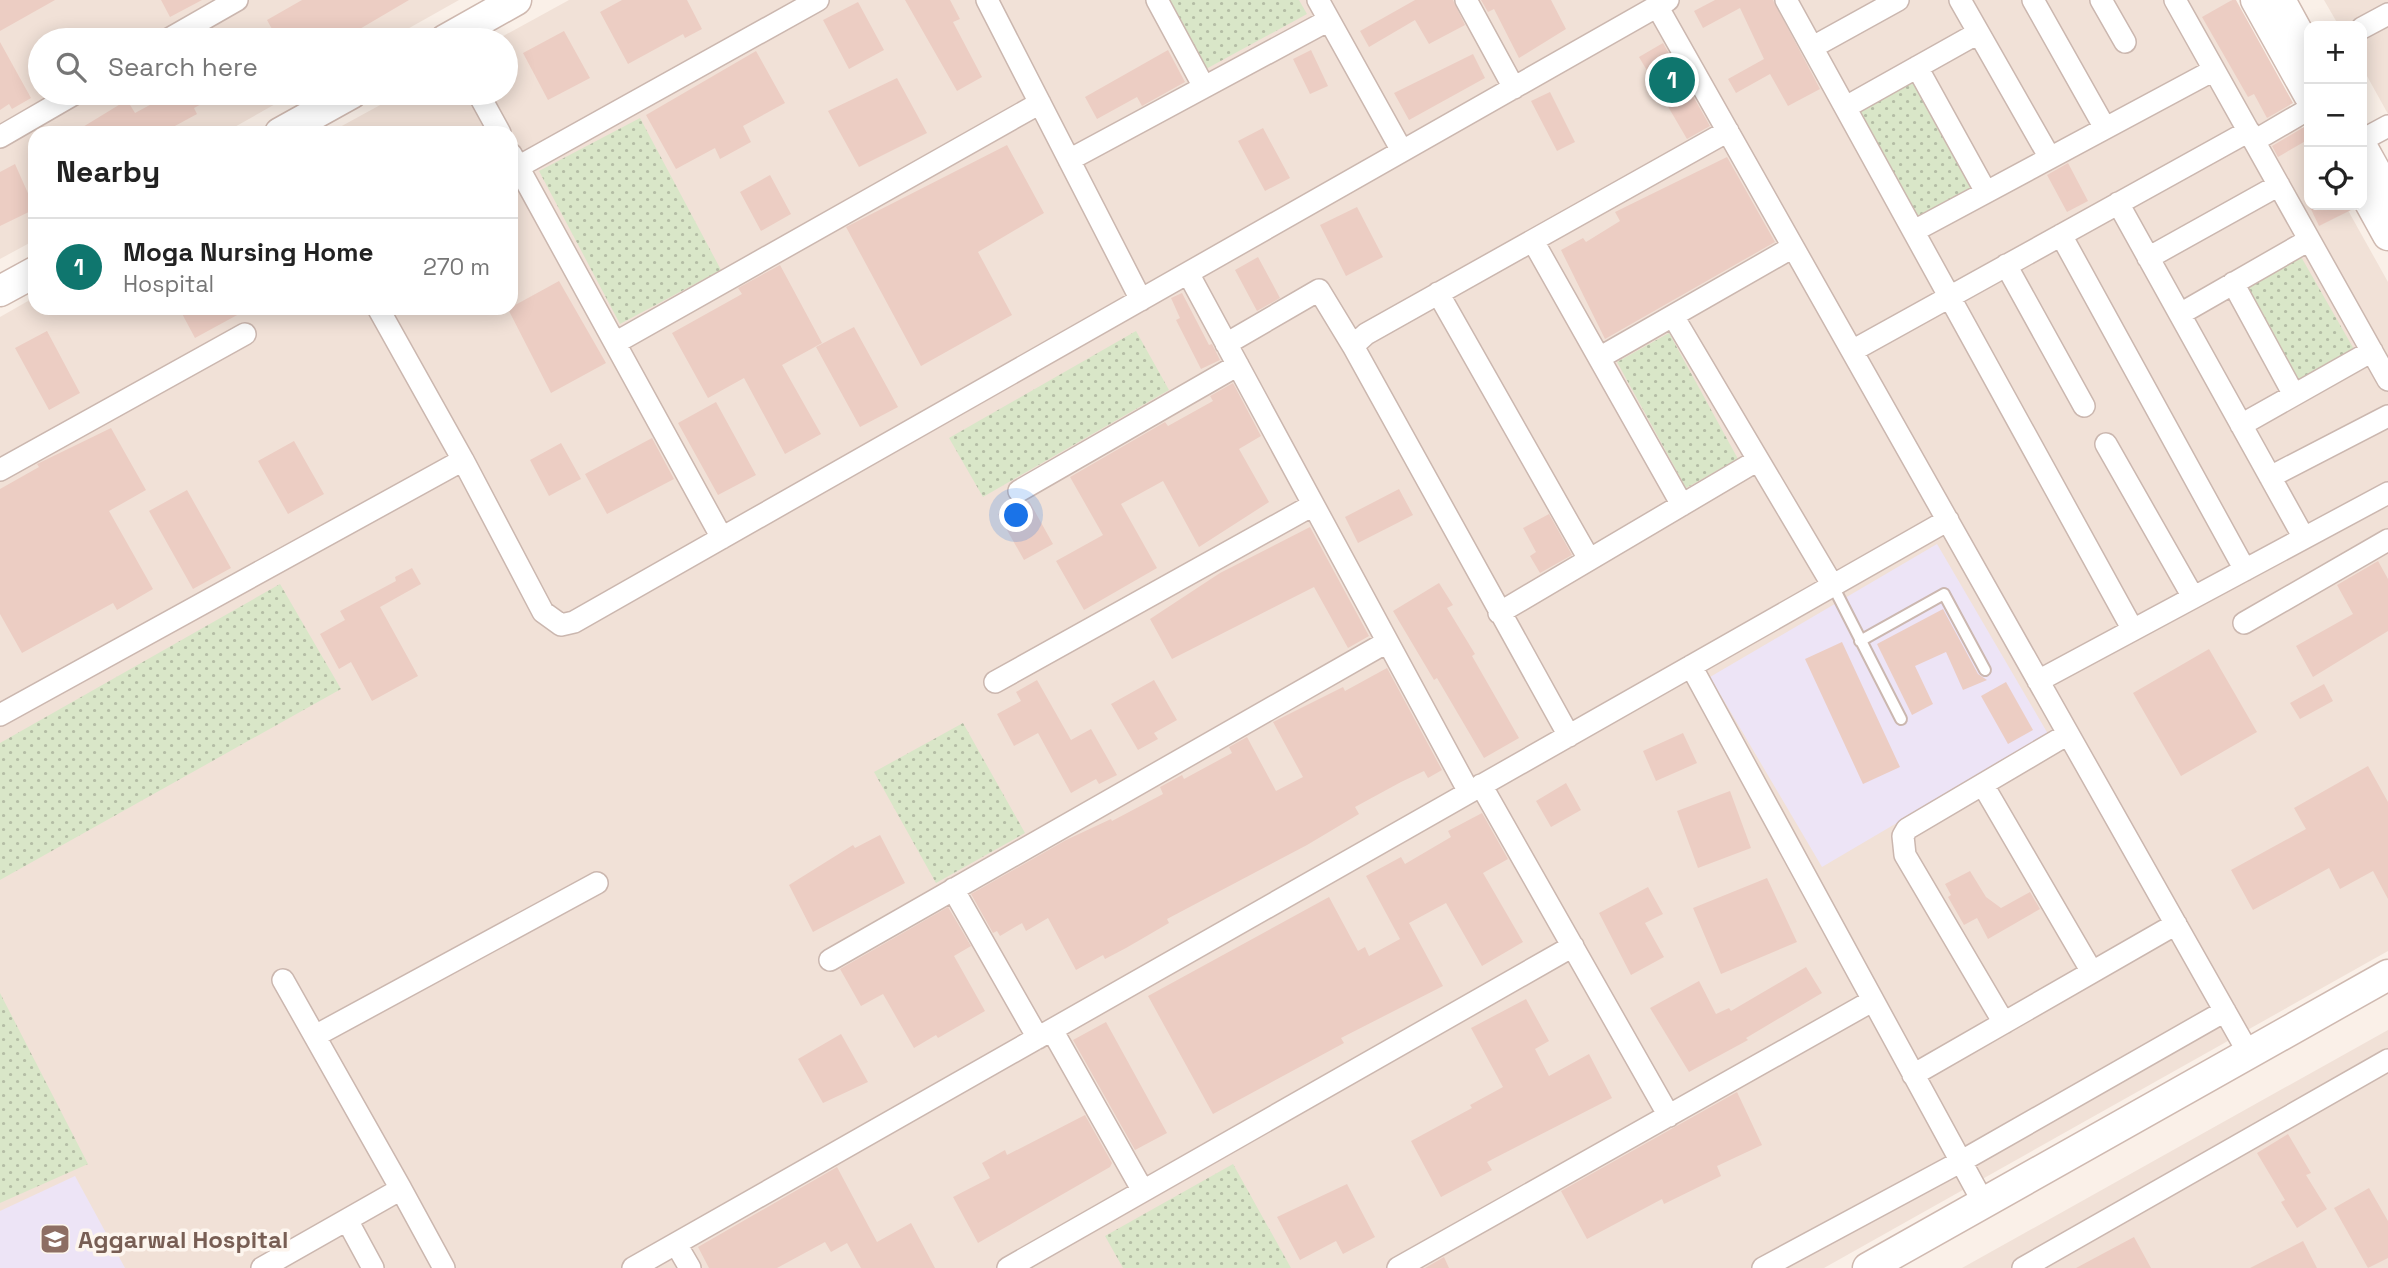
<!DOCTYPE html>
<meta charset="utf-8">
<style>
body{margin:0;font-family:"Space Grotesk",sans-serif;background:#f2f2f2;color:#222}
.controls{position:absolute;right:21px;top:21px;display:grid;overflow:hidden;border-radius:14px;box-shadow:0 4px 18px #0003}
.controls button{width:63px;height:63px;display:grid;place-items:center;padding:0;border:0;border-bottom:2px solid #e0e0e0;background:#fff;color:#222;font:35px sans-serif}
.you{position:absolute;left:1017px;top:516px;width:24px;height:24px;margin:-18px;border:5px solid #fff;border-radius:50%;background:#1a73e8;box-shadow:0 0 0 10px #1a73e833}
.badge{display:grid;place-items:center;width:46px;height:46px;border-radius:50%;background:#0f766e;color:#fff;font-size:23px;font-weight:700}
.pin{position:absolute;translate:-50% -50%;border:4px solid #fff;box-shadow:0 2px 7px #0006}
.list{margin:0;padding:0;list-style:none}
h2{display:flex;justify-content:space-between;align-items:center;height:91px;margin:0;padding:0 28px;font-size:30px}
h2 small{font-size:23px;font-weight:400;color:#767676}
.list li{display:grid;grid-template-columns:46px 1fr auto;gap:21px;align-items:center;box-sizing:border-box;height:98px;padding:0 28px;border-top:2px solid #e0e0e0}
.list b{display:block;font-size:26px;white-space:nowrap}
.list p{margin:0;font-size:23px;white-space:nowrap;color:#767676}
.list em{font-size:23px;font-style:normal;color:#767676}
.icon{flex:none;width:38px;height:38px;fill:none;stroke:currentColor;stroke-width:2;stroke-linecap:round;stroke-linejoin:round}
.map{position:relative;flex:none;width:2388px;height:1268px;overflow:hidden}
.search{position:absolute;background:#fff;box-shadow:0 4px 18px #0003;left:28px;top:28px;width:490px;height:77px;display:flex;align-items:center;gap:18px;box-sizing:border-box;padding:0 24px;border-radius:38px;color:#767676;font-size:26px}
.panel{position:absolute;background:#fff;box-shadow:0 4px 18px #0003;left:28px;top:126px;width:490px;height:189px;border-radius:21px}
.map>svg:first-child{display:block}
</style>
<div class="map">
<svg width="2388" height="1268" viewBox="0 0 2388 1268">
<defs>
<pattern id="park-dots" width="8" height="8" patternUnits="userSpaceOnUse" patternTransform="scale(1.75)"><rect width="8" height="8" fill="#d9e6c8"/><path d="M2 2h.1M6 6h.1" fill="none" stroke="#b4bda5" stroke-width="1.8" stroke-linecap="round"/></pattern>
</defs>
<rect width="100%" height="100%" fill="#faf0e8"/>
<path fill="#f1e1d7" d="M 0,0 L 459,0 L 388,40 L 40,40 L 40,93 L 295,93 L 224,133 L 35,133 L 35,240 L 0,259 Z
M 569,0 L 2231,0 L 2309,140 L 2309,205 L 2345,205 L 2388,282 L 2388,951 L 1824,1268 L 0,1268 L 0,317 L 35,297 L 35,308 L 511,308 L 511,133 L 329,133 L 402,93 L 506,93 L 506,40 L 496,40 Z
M 2324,0 L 2388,0 L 2388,114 L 2362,67 L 2362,26 L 2339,26 Z
M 2388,1030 L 2388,1268 L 1962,1268 Z"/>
<path fill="#ede4f6" d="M 1937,544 L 2048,734 L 1822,867 L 1710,677 Z
M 75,1176 L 125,1268 L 0,1268 L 0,1211 Z"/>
<path fill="url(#park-dots)" d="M 1169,0 L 1299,0 L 1307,14 L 1206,69 Z
M 1911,79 L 1971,188 L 1917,217 L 1857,108 Z
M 640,118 L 721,270 L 620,324 L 539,171 Z
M 2300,255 L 2355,351 L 2296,384 L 2242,288 Z
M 1136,331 L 1169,390 L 983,497 L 949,438 Z
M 1669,333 L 1738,459 L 1686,488 L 1617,362 Z
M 280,584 L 341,689 L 0,880 L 0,743 Z
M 963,723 L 1025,833 L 936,883 L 874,772 Z
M 0,993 L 88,1164 L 0,1203 Z
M 1233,1164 L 1291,1268 L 1123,1268 L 1105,1236 Z"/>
<path fill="#eccdc3" d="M 0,0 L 55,0 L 0,31 Z
M 161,0 L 202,0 L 170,17 Z
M 302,0 L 409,0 L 341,40 L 278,40 L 267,20 Z
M 622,0 L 687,0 L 702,29 L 685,38 L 683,34 L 628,64 L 600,12 Z
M 905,0 L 950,0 L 960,19 L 953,22 L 982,77 L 957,91 Z
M 1415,0 L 1453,0 L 1465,25 L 1429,44 L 1415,20 L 1369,47 L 1360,31 Z
M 1481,0 L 1551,0 L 1566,29 L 1519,58 L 1494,9 L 1488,12 Z
M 1715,0 L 1773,0 L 1820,89 L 1788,106 L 1770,74 L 1736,93 L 1728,79 L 1764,59 L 1740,8 L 1703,28 L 1694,11 Z
M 2232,0 L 2236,0 L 2293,103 L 2267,118 L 2254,94 L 2248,97 L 2202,17 Z
M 858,2 L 884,50 L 849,69 L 823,20 Z
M 564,31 L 590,78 L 548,100 L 523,53 Z
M 0,42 L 31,98 L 12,109 L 9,104 L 0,110 Z
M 1663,43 L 1710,126 L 1687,139 L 1639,57 Z
M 1168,50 L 1185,82 L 1142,106 L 1137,97 L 1097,119 L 1085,97 Z
M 1311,50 L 1328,86 L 1310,94 L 1293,59 Z
M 756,51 L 785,103 L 743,126 L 751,142 L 720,159 L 715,148 L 676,169 L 646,115 Z
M 1473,54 L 1485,78 L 1409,120 L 1394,93 Z
M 897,78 L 927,133 L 859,167 L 828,111 Z
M 1550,92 L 1575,142 L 1557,151 L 1531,101 Z
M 172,93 L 222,93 L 194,108 L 197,114 L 162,133 L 73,133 L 127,100 L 135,113 Z
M 2309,124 L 2309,139 L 2278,157 L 2272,146 Z
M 1263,128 L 1290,178 L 1265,191 L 1238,141 Z
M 1007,145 L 1044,213 L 978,252 L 1012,315 L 921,366 L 846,227 Z
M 1727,157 L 1775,242 L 1605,339 L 1561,250 L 1583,238 L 1586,242 L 1620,221 L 1615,212 Z
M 2068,163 L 2088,201 L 2067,212 L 2047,175 Z
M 15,164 L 35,209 L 0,226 L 0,172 Z
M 770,175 L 791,214 L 761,231 L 740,192 Z
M 2309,205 L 2351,205 L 2353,209 L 2319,226 Z
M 1357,207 L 1383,257 L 1346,276 L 1320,225 Z
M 1258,257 L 1280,298 L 1257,311 L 1235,270 Z
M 780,265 L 822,343 L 782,365 L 821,434 L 785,454 L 744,378 L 708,398 L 672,333 L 742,294 L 738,288 Z
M 559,281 L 606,363 L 551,393 L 508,309 Z
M 1182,293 L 1209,345 L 1212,344 L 1220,360 L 1201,369 L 1176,320 L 1180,318 L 1171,298 Z
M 179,308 L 250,308 L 195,338 Z
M 854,327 L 898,407 L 860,427 L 816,347 Z
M 47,331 L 80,393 L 49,410 L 15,348 Z
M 1233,383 L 1261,436 L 1239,449 L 1269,502 L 1199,547 L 1163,481 L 1121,504 L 1157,568 L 1084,610 L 1056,561 L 1103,535 L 1070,477 L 1165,422 L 1168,426 L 1213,401 L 1210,396 Z
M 716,402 L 756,475 L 718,495 L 678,423 Z
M 111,428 L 146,490 L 109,511 L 153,589 L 117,610 L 113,603 L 22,653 L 0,614 L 0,489 L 39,467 L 37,464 Z
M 652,438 L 674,479 L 607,514 L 585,474 Z
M 294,441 L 324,494 L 288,514 L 258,461 Z
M 561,443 L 581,479 L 549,496 L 530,460 Z
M 1399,489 L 1413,515 L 1358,543 L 1345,517 Z
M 187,490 L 231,568 L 193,589 L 149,511 Z
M 1029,501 L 1053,544 L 1024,560 L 998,514 Z
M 1549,514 L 1572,555 L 1540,573 L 1530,556 L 1536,552 L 1523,528 Z
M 1310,527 L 1369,636 L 1348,648 L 1314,587 L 1172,659 L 1150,619 L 1220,573 Z
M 2378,561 L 2388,579 L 2388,631 L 2313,677 L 2296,646 L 2353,614 L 2337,585 Z
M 412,568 L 421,584 L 380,607 L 418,676 L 372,701 L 351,662 L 339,669 L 320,634 L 345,620 L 340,611 L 396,581 L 395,577 Z
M 1439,583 L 1453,605 L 1447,608 L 1475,654 L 1472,656 L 1519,738 L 1484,758 L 1437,678 L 1434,680 L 1393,611 Z
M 1943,609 L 1978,674 L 1987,680 L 1963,690 L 1946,652 L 1915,666 L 1933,704 L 1912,715 L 1877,644 Z
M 1842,642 L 1900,767 L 1863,784 L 1805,659 Z
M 2209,649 L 2257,732 L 2181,776 L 2133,693 Z
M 1387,668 L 1442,770 L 1428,778 L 1424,771 L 1401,782 L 1355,807 L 1359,814 L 1307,845 L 1167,919 L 1169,923 L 1126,948 L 1105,959 L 1103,955 L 1076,970 L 1048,918 L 1026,931 L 1022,923 L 1000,936 L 997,931 L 993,933 L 971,894 L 1066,840 L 1111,819 L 1112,821 L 1163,794 L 1160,787 L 1182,775 L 1184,779 L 1232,753 L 1229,747 L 1247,737 L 1276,791 L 1303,777 L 1273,722 L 1343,687 L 1345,691 Z
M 1037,680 L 1071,740 L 1091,729 L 1117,775 L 1099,784 L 1096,779 L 1071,793 L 1038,733 L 1014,746 L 997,714 L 1021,701 L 1016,692 Z
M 1154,680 L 1177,720 L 1154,733 L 1158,739 L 1138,750 L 1111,704 Z
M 2006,682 L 2033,730 L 2008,744 L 1981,696 Z
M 2324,684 L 2333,701 L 2300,719 L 2290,703 Z
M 1683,733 L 1697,763 L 1656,781 L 1643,751 Z
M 2368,766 L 2388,802 L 2388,899 L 2373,871 L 2340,889 L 2329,868 L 2253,910 L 2231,870 L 2306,829 L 2294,808 Z
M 1566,783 L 1581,810 L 1551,827 L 1536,801 Z
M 1730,791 L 1751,848 L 1698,868 L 1677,811 Z
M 1482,813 L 1508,859 L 1483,873 L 1523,942 L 1482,966 L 1446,903 L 1409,923 L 1443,986 L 1341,1038 L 1344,1043 L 1213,1114 L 1148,996 L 1329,897 L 1358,951 L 1365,947 L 1369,956 L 1400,939 L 1366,876 L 1401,857 L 1405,864 L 1451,837 L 1448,831 Z
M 880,835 L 905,883 L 813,932 L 789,885 L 853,845 L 855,848 Z
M 1970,871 L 1986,897 L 2001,908 L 2030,892 L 2040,909 L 1988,939 L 1977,918 L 1964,925 L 1948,897 L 1951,895 L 1945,884 Z
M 1767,878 L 1797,942 L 1721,974 L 1693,908 Z
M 1648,887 L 1663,914 L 1645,923 L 1664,957 L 1631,975 L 1599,913 Z
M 948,907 L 971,946 L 954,956 L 985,1011 L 938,1038 L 936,1035 L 914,1048 L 883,994 L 861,1006 L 840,969 Z
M 1806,967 L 1822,993 L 1746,1038 L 1748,1040 L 1689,1072 L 1650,1008 L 1699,981 L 1716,1014 L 1729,1008 L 1731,1011 Z
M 1526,999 L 1549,1041 L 1535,1049 L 1549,1076 L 1589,1054 L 1612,1098 L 1487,1162 L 1492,1170 L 1441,1197 L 1411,1141 L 1472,1108 L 1470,1105 L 1503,1087 L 1471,1028 Z
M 1106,1022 L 1167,1133 L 1135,1150 L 1073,1040 Z
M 841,1034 L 868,1082 L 823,1103 L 798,1059 Z
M 1737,1092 L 1762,1145 L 1717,1166 L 1721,1176 L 1664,1204 L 1662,1199 L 1587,1239 L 1561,1191 Z
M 1085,1115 L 1112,1163 L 1110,1167 L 978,1243 L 953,1197 L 990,1178 L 982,1163 L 1005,1150 L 1007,1155 Z
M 2288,1134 L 2311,1173 L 2306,1175 L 2327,1209 L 2297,1228 L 2281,1202 L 2285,1200 L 2257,1153 Z
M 837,1167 L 877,1242 L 911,1223 L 935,1268 L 861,1268 L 847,1243 L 831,1252 L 825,1242 L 777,1268 L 709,1268 L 698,1247 Z
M 1347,1184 L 1375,1237 L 1343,1254 L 1336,1241 L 1300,1260 L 1277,1217 Z
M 2369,1188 L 2388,1221 L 2388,1258 L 2368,1268 L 2334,1208 Z
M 2134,1237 L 2151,1268 L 2076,1268 Z
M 2303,1241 L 2317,1268 L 2250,1268 Z
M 1444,1257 L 1449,1268 L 1425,1268 Z"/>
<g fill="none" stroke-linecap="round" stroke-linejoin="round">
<g stroke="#cbb7af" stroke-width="14">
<path id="lane" d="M 1833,586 L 1901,719
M 1860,641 L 1944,594 L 1985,670"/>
</g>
<g stroke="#cbb7af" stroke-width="24">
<path id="street" d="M 987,0 L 1141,300
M 1157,0 L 1204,87
M 1318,0 L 1402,151
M 1466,0 L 1514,88
M 1786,0 L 2133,630
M 1960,0 L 2050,158
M 2033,0 L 2105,128
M 2101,0 L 2125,42
M 2175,0 L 2388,380
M 1657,6 L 2248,1052
M 2362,28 L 2388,14
M 167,40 L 237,0
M 1813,47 L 1898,0
M 1917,67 L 1986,192
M 478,93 L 500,133
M 1846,107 L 1978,33
M 0,137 L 76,93
M 2362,140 L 2388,126
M 2254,141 L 2309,109
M 511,154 L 722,538
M 1069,160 L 1329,20
M 518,167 L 818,0
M 2118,203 L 2304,538
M 1914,231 L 2214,70
M 2061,235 L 2245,570
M 1533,241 L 1682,505
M 2148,258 L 2279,185
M 2006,265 L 2084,406
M 1188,273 L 1469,792
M 2233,283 L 2294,395
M 1438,293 L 1589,559
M 378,308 L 463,460 L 543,612 L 561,625 L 574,622 L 1668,0
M 2180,314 L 2309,240
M 1673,316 L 1833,586
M 615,343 L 1040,103
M 1226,344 L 1319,290 L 1353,346
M 1852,351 L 2249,131
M 1599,358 L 1793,247
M 2241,425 L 2372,351
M 2106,444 L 2193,597
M 0,470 L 245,334
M 2270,477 L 2388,416
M 1019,491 L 1238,365
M 1499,613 L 1758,460
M 2244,623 L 2388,540
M 1691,666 L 1983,1202
M 2038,681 L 2388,493
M 995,682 L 1313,505
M 0,715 L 463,460
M 1569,736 L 1353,346 L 1366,334 L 1728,131
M 1481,785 L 1669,1116
M 1983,785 L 2092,972
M 953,889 L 1038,1038
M 830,960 L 1387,642
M 283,980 L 401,1189
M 2004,1023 L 1905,855 L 1903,836 L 1907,829 L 2068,734
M 1052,1030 L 1143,1191
M 315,1036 L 597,883
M 1913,1075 L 2176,924
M 347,1220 L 373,1268
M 676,1244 L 690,1268
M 262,1268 L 401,1189 L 444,1268
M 633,1268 L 1948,520
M 1008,1268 L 1573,946
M 1398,1268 L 1872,1001
M 1763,1268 L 1960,1162 L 2225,1011
M 2023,1268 L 2388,1060"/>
</g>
<g stroke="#cfb9b0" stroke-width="33">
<path id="secondary" d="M 2256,0 L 2309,95
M 2280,0 L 2309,53
M 445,40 L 516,0
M 280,133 L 352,93
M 2362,147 L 2388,194
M 2362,188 L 2388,235
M 0,291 L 35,272
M 1868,1268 L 2388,975"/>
</g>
<use href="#lane" stroke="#fff" stroke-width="10"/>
<use href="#street" stroke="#fff" stroke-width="21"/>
<use href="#secondary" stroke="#fff" stroke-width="30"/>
</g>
<defs>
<g id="school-square" transform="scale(1.575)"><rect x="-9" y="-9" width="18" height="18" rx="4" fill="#8d6e63" stroke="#fdf5ee"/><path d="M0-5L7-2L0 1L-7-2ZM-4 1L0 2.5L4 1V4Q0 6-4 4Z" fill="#fff"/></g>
</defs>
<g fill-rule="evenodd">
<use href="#school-square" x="55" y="1239"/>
</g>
<g text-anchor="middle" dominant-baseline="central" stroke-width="7" stroke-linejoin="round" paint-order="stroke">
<g font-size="24" font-weight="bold" fill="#785e54" stroke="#fdf5ee" text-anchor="start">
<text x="78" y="1239">Aggarwal Hospital</text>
</g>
</g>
</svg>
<div class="controls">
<button>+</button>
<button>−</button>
<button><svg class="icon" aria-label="locate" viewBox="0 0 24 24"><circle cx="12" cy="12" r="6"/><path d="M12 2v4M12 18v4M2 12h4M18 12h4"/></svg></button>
</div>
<div class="you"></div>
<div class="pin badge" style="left:1672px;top:80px">1</div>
<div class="search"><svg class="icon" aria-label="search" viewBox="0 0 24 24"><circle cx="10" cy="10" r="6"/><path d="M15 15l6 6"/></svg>Search here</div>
<section class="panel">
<h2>Nearby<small></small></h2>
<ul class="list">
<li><span class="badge">1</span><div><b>Moga Nursing Home</b><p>Hospital</p></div><em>270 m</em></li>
</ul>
</section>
</div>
